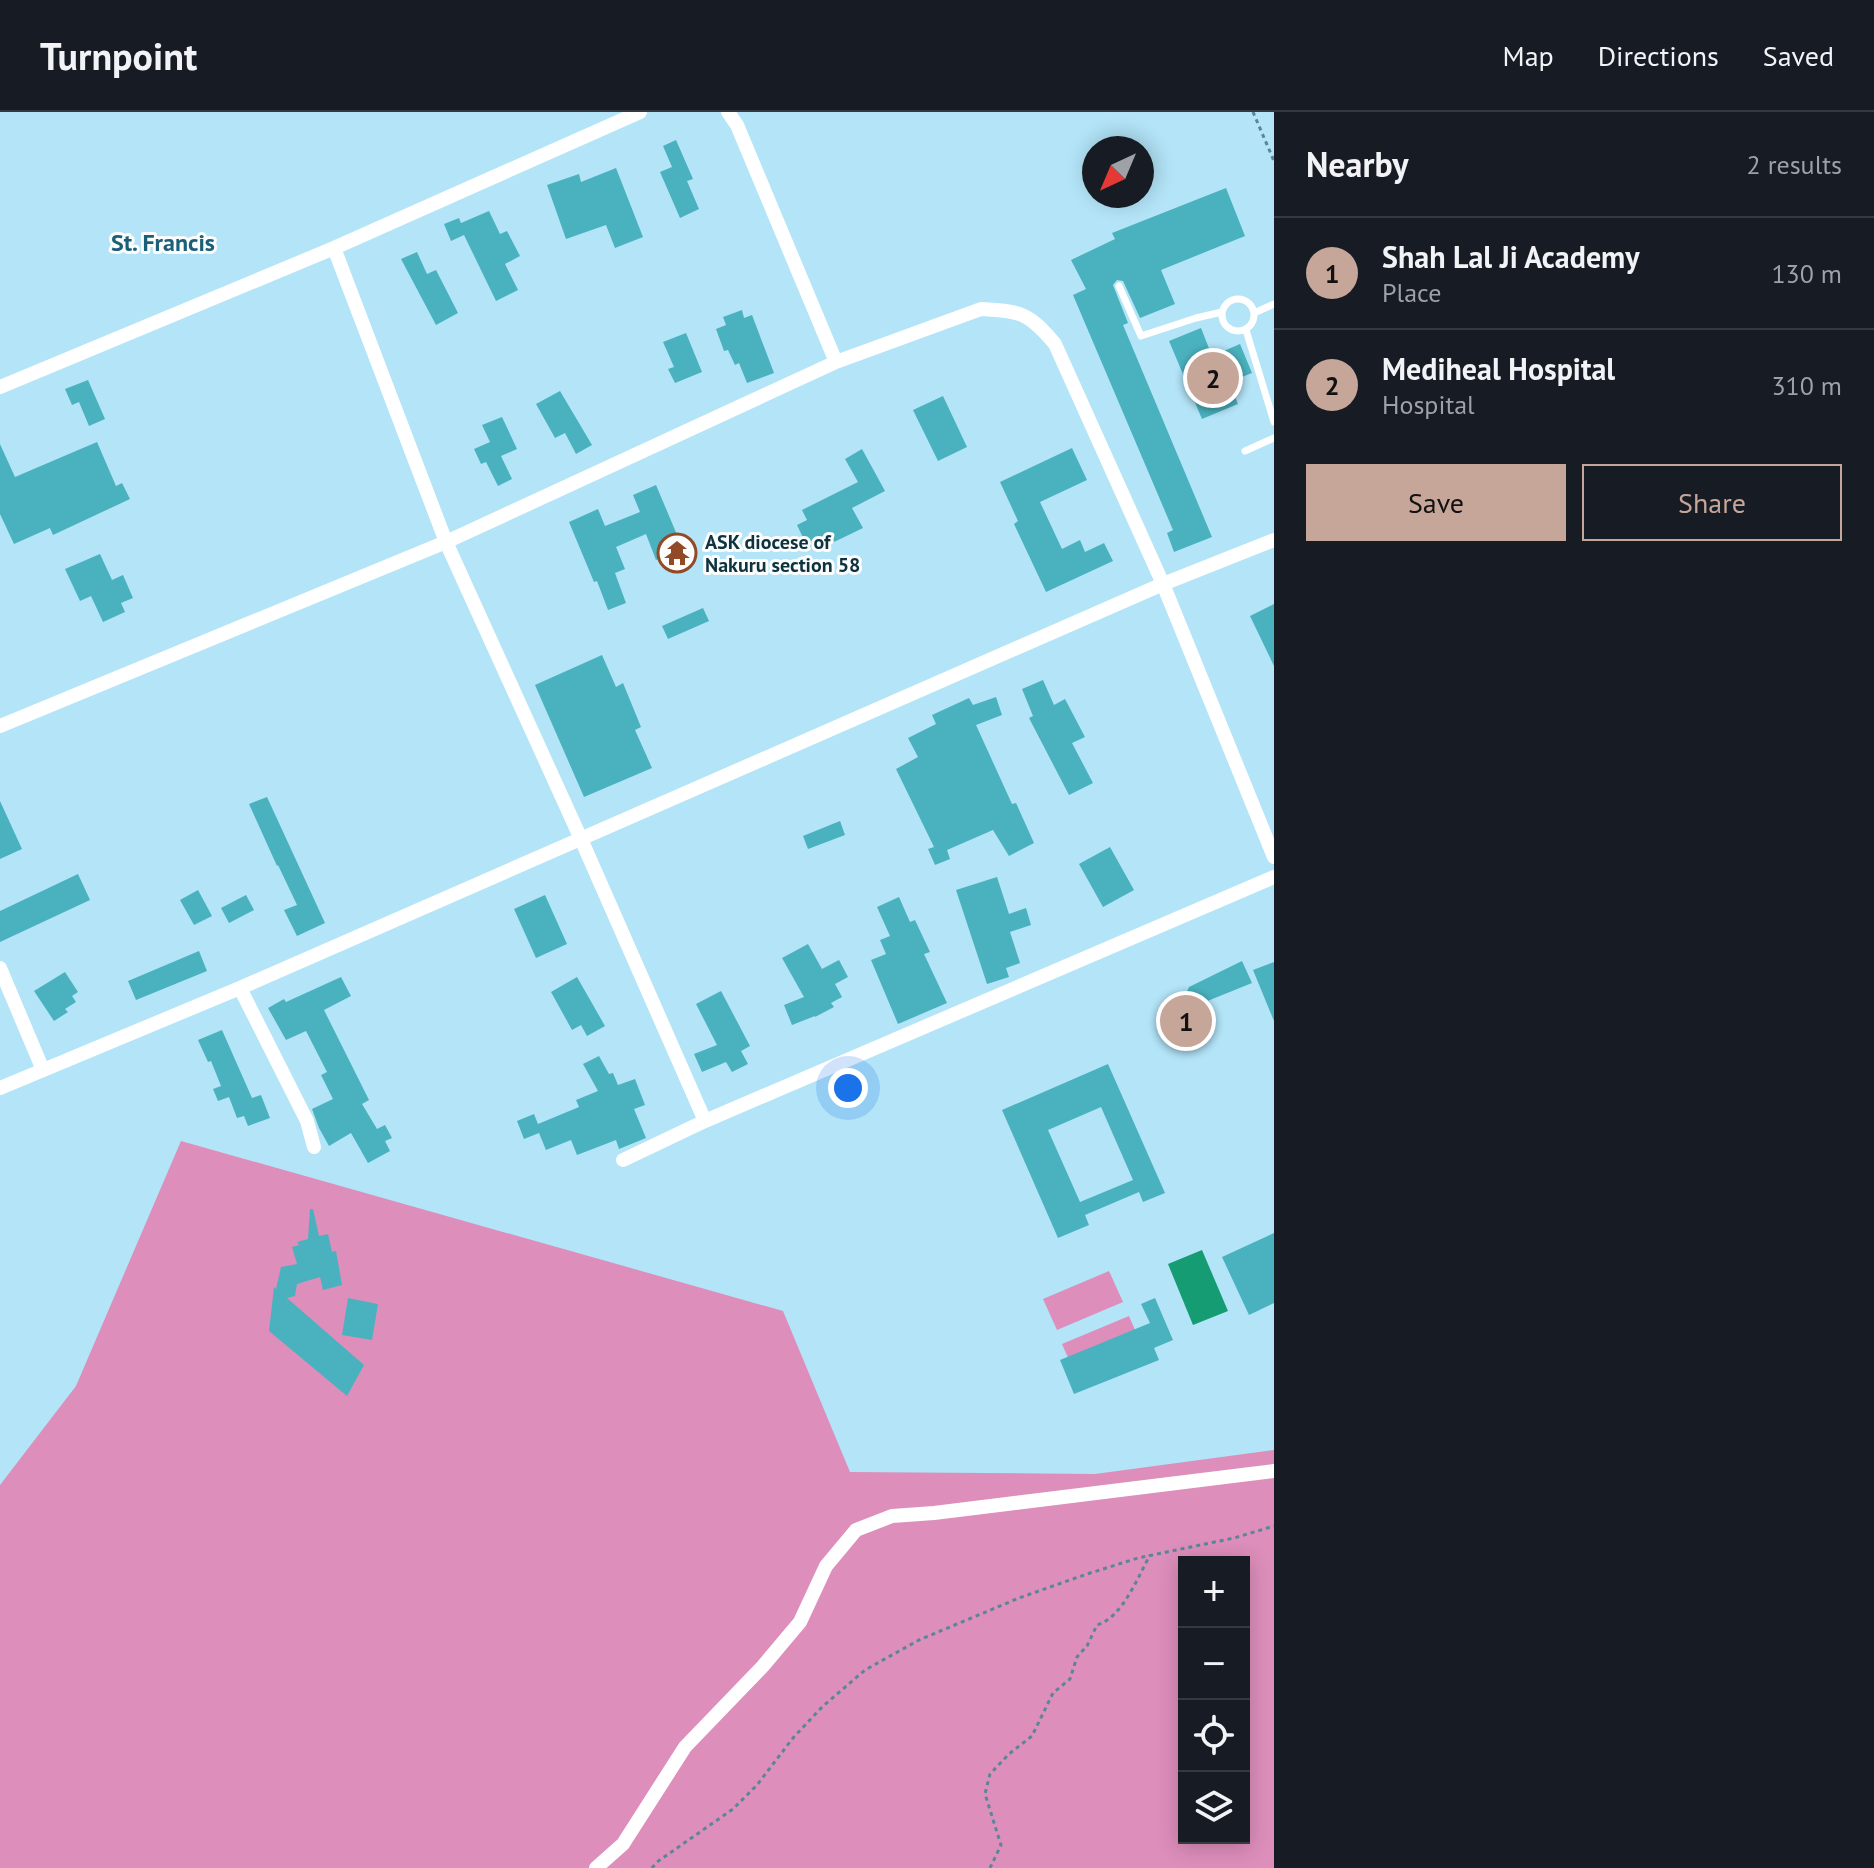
<!DOCTYPE html>
<meta charset="utf-8">
<style>
body{margin:0;font-family:"PT Sans",sans-serif;background:#20242c;color:#f1f3f6}
.controls{position:absolute;right:24px;bottom:24px;display:grid;overflow:hidden;border-radius:0px;box-shadow:0 4px 20px #0003}
.controls button{width:72px;height:72px;display:grid;place-items:center;padding:0;border:0;border-bottom:2px solid #363941;background:#171b24;color:#f1f3f6;font:40px sans-serif}
.compass{position:absolute;left:1082px;top:24px;width:72px;height:72px;border-radius:50%;background:#171b24;box-shadow:0 4px 20px #0003;rotate:224deg}
.you{position:absolute;left:848px;top:976px;width:28px;height:28px;margin:-20px;border:6px solid #fff;border-radius:50%;background:#1a73e8;box-shadow:0 0 0 12px #1a73e833}
.badge{display:grid;place-items:center;width:52px;height:52px;border-radius:50%;background:#c6a698;color:#111;font-size:26px;font-weight:700}
.pin{position:absolute;translate:-50% -50%;border:4px solid #fff;box-shadow:0 2px 8px #0006}
.list{margin:0;padding:0;list-style:none}
h2{display:flex;justify-content:space-between;align-items:center;height:104px;margin:0;padding:0 32px;font-size:34px}
h2 small{font-size:26px;font-weight:400;color:#9ea1a6}
.list li{display:grid;grid-template-columns:52px 1fr auto;gap:24px;align-items:center;box-sizing:border-box;height:112px;padding:0 32px;border-top:2px solid #363941}
.list b{display:block;font-size:30px;white-space:nowrap}
.list p{margin:0;font-size:26px;white-space:nowrap;color:#9ea1a6}
.list em{font-size:26px;font-style:normal;color:#9ea1a6}
.actions{display:flex;gap:16px;padding:24px 32px}
.actions a{flex:1;padding:18px 0;border:2px solid #c6a698;border-radius:0px;text-align:center;font-size:28px;color:#c6a698}
.actions .main{background:#c6a698;color:#111}
.icon{flex:none;width:44px;height:44px;fill:none;stroke:currentColor;stroke-width:2;stroke-linecap:round;stroke-linejoin:round}
.map{position:relative;flex:none;width:1274px;height:1756px;overflow:hidden}
header{display:flex;align-items:center;gap:48px;box-sizing:border-box;height:112px;padding:0 40px;background:#171b24;border-bottom:2px solid #363941}
header strong{font-size:38px}
nav{display:flex;gap:44px;margin-inline-start:auto;font-size:28px}
main{display:flex}
aside{flex:1;background:#171b24}
.map>svg:first-child{display:block}
</style>
<header>
<strong>Turnpoint</strong>
<nav><a>Map</a><a>Directions</a><a>Saved</a></nav>
</header>
<main>
<div class="map">
<svg width="1274" height="1756" viewBox="0 0 1274 1756">
<rect width="100%" height="100%" fill="#b3e4f8"/>
<path fill="#dd8ebb" fill-rule="evenodd" d="M 181,1029 L 783,1199 L 850,1360 L 1095,1362 L 1274,1338 L 1274,1756 L 0,1756 L 0,1373 L 76,1274 ZM 1184,1450 L 1244,1450 L 1244,1726 L 1184,1726 Z
M 1109,1159 L 1123,1190 L 1057,1218 L 1043,1187 Z
M 1129,1204 L 1143,1237 L 1076,1264 L 1062,1232 Z"/>
<path fill="#159c72" d="M 1202,1138 L 1228,1199 L 1193,1213 L 1168,1152 Z"/>
<path fill="#4ab2be" fill-rule="evenodd" d="M 676,28 L 693,67 L 687,69 L 699,97 L 680,106 L 660,60 L 672,55 L 663,34 Z
M 616,56 L 643,125 L 615,136 L 606,113 L 566,127 L 547,73 L 579,62 L 581,70 Z
M 1226,76 L 1245,124 L 1161,158 L 1175,192 L 1140,206 L 1123,169 L 1117,168 L 1113,173 L 1128,211 L 1123,213 L 1212,425 L 1174,440 L 1167,421 L 1173,418 L 1073,183 L 1086,177 L 1071,148 L 1115,127 L 1112,121 Z
M 489,99 L 500,122 L 507,119 L 520,144 L 505,152 L 518,178 L 496,189 L 464,123 L 451,129 L 444,112 L 459,106 L 461,111 Z
M 417,140 L 427,162 L 436,158 L 458,201 L 436,213 L 401,147 Z
M 742,198 L 744,206 L 752,203 L 774,261 L 747,271 L 739,251 L 735,253 L 728,238 L 724,239 L 716,217 L 726,213 L 723,205 Z
M 1201,216 L 1212,244 L 1240,232 L 1252,261 L 1229,270 L 1238,292 L 1202,307 L 1169,229 Z
M 686,221 L 702,260 L 675,271 L 668,257 L 674,255 L 663,230 Z
M 88,268 L 105,307 L 89,314 L 79,290 L 72,293 L 65,277 Z
M 560,279 L 592,333 L 576,342 L 565,321 L 555,326 L 536,292 Z
M 943,284 L 967,335 L 938,349 L 913,298 Z
M 502,305 L 517,337 L 501,344 L 512,367 L 498,374 L 486,350 L 481,352 L 474,337 L 490,330 L 482,313 Z
M 97,330 L 116,374 L 122,371 L 130,387 L 53,423 L 50,416 L 14,432 L 0,402 L 0,332 L 15,365 Z
M 1072,336 L 1087,368 L 1040,390 L 1062,437 L 1080,428 L 1085,440 L 1104,431 L 1113,449 L 1046,480 L 1014,412 L 1018,409 L 1000,370 Z
M 862,337 L 885,379 L 852,396 L 863,416 L 834,430 L 831,424 L 808,436 L 797,413 L 807,408 L 802,398 L 858,370 L 845,347 Z
M 656,373 L 683,437 L 656,448 L 646,422 L 616,435 L 625,457 L 615,461 L 626,491 L 608,498 L 597,469 L 594,470 L 569,410 L 598,397 L 605,414 L 640,400 L 633,383 Z
M 100,442 L 112,468 L 123,463 L 133,486 L 121,491 L 125,500 L 103,510 L 91,484 L 80,489 L 65,457 Z
M 1274,492 L 1274,554 L 1250,504 Z
M 703,496 L 709,509 L 668,527 L 662,514 Z
M 602,543 L 616,575 L 623,571 L 641,615 L 635,618 L 652,656 L 584,685 L 535,573 Z
M 1043,568 L 1054,593 L 1065,587 L 1085,625 L 1072,631 L 1093,671 L 1069,683 L 1029,606 L 1033,604 L 1022,577 Z
M 996,585 L 1002,603 L 976,613 L 1012,692 L 1016,691 L 1034,731 L 1009,744 L 993,718 L 947,738 L 950,747 L 935,753 L 928,737 L 934,735 L 896,657 L 918,645 L 908,626 L 936,612 L 932,603 L 969,586 L 973,593 Z
M 267,685 L 325,811 L 297,824 L 284,798 L 297,793 L 278,753 L 277,754 L 249,692 Z
M 0,689 L 22,737 L 0,747 Z
M 840,709 L 845,723 L 808,737 L 803,724 Z
M 1110,735 L 1134,778 L 1103,795 L 1079,752 Z
M 78,762 L 90,788 L 0,830 L 0,799 Z
M 997,765 L 1009,802 L 1026,796 L 1031,813 L 1010,820 L 1020,851 L 1006,856 L 1009,865 L 987,872 L 956,778 Z
M 198,778 L 212,804 L 194,813 L 180,788 Z
M 246,783 L 254,798 L 229,811 L 221,796 Z
M 545,783 L 567,832 L 536,846 L 514,797 Z
M 899,785 L 910,810 L 915,808 L 930,840 L 924,842 L 947,891 L 898,912 L 871,848 L 886,842 L 880,828 L 890,824 L 877,795 Z
M 808,832 L 822,857 L 839,848 L 848,865 L 835,872 L 842,885 L 831,891 L 834,895 L 815,905 L 815,904 L 792,913 L 784,893 L 804,885 L 782,846 Z
M 199,839 L 207,859 L 136,888 L 128,869 Z
M 1242,849 L 1252,871 L 1205,890 L 1189,935 L 1166,928 L 1189,875 Z
M 1274,850 L 1274,909 L 1253,858 Z
M 65,860 L 78,880 L 72,884 L 76,890 L 65,897 L 68,900 L 54,909 L 34,879 Z
M 341,865 L 351,884 L 324,898 L 369,988 L 362,992 L 377,1017 L 385,1013 L 392,1026 L 385,1029 L 390,1039 L 368,1051 L 351,1021 L 329,1034 L 319,1016 L 312,997 L 333,987 L 321,963 L 327,960 L 306,919 L 286,928 L 268,896 L 284,887 L 286,890 Z
M 577,865 L 605,914 L 587,924 L 581,913 L 572,918 L 551,880 Z
M 721,879 L 750,934 L 741,939 L 748,952 L 732,960 L 726,950 L 702,960 L 694,942 L 717,933 L 696,892 Z
M 222,918 L 252,986 L 261,983 L 270,1006 L 248,1014 L 244,1004 L 237,1006 L 229,985 L 218,989 L 213,977 L 221,974 L 211,949 L 208,950 L 198,928 Z
M 599,944 L 609,962 L 613,961 L 618,973 L 635,967 L 645,993 L 634,997 L 646,1026 L 619,1037 L 616,1028 L 577,1043 L 571,1028 L 546,1038 L 539,1021 L 524,1027 L 517,1009 L 534,1002 L 538,1012 L 579,995 L 576,988 L 598,979 L 583,952 Z
M 1108,952 L 1165,1081 L 1143,1090 L 1139,1080 L 1085,1103 L 1089,1113 L 1058,1126 L 1002,998 ZM 1101,995 L 1133,1068 L 1080,1090 L 1048,1018 Z
M 310,1097 L 313,1097 L 319,1124 L 328,1122 L 332,1140 L 336,1139 L 342,1173 L 323,1178 L 320,1165 L 297,1172 L 295,1184 L 287,1186 L 364,1253 L 347,1284 L 269,1219 L 274,1175 L 276,1177 L 281,1155 L 297,1152 L 292,1135 L 299,1133 L 297,1130 L 308,1127 Z
M 1274,1121 L 1274,1191 L 1249,1203 L 1222,1145 Z
M 348,1186 L 378,1192 L 372,1228 L 342,1223 Z
M 1155,1186 L 1173,1228 L 1154,1236 L 1159,1248 L 1074,1282 L 1060,1248 L 1150,1211 L 1141,1192 Z"/>
<g fill="none" stroke-linecap="round" stroke-linejoin="round">
<path stroke="#5b8697" stroke-width="3" stroke-dasharray="4 4" stroke-linecap="butt" d="M 1253,0 L 1274,49
M 652,1756 L 657,1750 L 733,1697 L 757,1673 L 793,1626 L 822,1595 L 865,1558 L 919,1528 L 1019,1486 L 1087,1462 L 1138,1446 L 1234,1426 L 1274,1414
M 990,1756 L 1001,1733 L 985,1682 L 990,1662 L 1009,1642 L 1032,1624 L 1053,1581 L 1070,1567 L 1077,1545 L 1087,1534 L 1097,1513 C 1122,1506 1138,1465 1150,1443"/>
<path stroke="#fff" stroke-width="7" d="M 1119,174 L 1141,224 L 1196,206 L 1222,200
M1222 203a16 16 0 1 1 32 0a16 16 0 1 1-32 0Z
M 1254,201 L 1274,192
M 1246,218 L 1274,310
M 1245,339 L 1274,326"/>
<path stroke="#fff" stroke-width="14" d="M 728,0 L 737,13 L 836,250
M 334,136 L 446,430 L 836,250 L 981,197 C 1021,199 1029,201 1055,232 L 1163,472 L 1274,745
M 0,275 L 334,136 L 640,0
M 0,614 L 446,430 L 581,727 L 705,1009
M 0,856 L 43,958
M 240,876 L 307,1009 L 314,1035
M 0,976 L 240,876 L 1163,472 L 1274,428
M 623,1048 L 705,1009 L 1274,765
M 596,1756 L 623,1732 L 685,1635 L 763,1554 L 800,1510 L 826,1454 L 856,1418 L 892,1404 L 934,1401 L 1274,1359"/>
</g>
<defs>
<g id="temple-ring" transform="scale(2)"><circle r="9.5" fill="#fcfcfc" stroke="#914926" stroke-width="1.5"/><path d="M0-6L5-2H3V0L6.5 2.5H4V6H1.5V3h-3V6H-4V2.5H-6.5L-3 0V-2H-5Z" fill="#914926"/></g>
</defs>
<g fill-rule="evenodd">
<use href="#temple-ring" x="677" y="441"/>
</g>
<g text-anchor="middle" dominant-baseline="central" stroke-width="6" stroke-linejoin="round" paint-order="stroke">
<g font-size="20" font-weight="bold" fill="#0d3341" stroke="#fcfcfc" text-anchor="start">
<text x="705" y="430">ASK diocese of<tspan x="705" dy="23">Nakuru section 58</tspan></text>
</g>
<g font-size="24" font-weight="bold" fill="#196078" stroke="#fcfcfc">
<text x="163" y="130">St. Francis</text>
</g>
</g>
</svg>
<div class="controls">
<button>+</button>
<button>−</button>
<button><svg class="icon" aria-label="locate" viewBox="0 0 24 24"><circle cx="12" cy="12" r="6"/><path d="M12 2v4M12 18v4M2 12h4M18 12h4"/></svg></button>
<button><svg class="icon" aria-label="layers" viewBox="0 0 24 24"><path d="M12 4l9 5-9 5-9-5zM3 14l9 5 9-5"/></svg></button>
</div>
<svg class="compass" viewBox="-18 -18 36 36"><path d="M0-13l5 13h-10z" fill="#e53935"/><path d="M0 13l5-13h-10z" fill="#9ea1a6"/></svg>
<div class="you"></div>
<div class="pin badge" style="left:1186px;top:909px">1</div>
<div class="pin badge" style="left:1213px;top:266px">2</div>
</div>
<aside>
<h2>Nearby<small>2 results</small></h2>
<ul class="list">
<li><span class="badge">1</span><div><b>Shah Lal Ji Academy</b><p>Place</p></div><em>130 m</em></li>
<li><span class="badge">2</span><div><b>Mediheal Hospital</b><p>Hospital</p></div><em>310 m</em></li>
</ul>
<div class="actions"><a class="main">Save</a><a>Share</a></div>
</aside>
</main>
